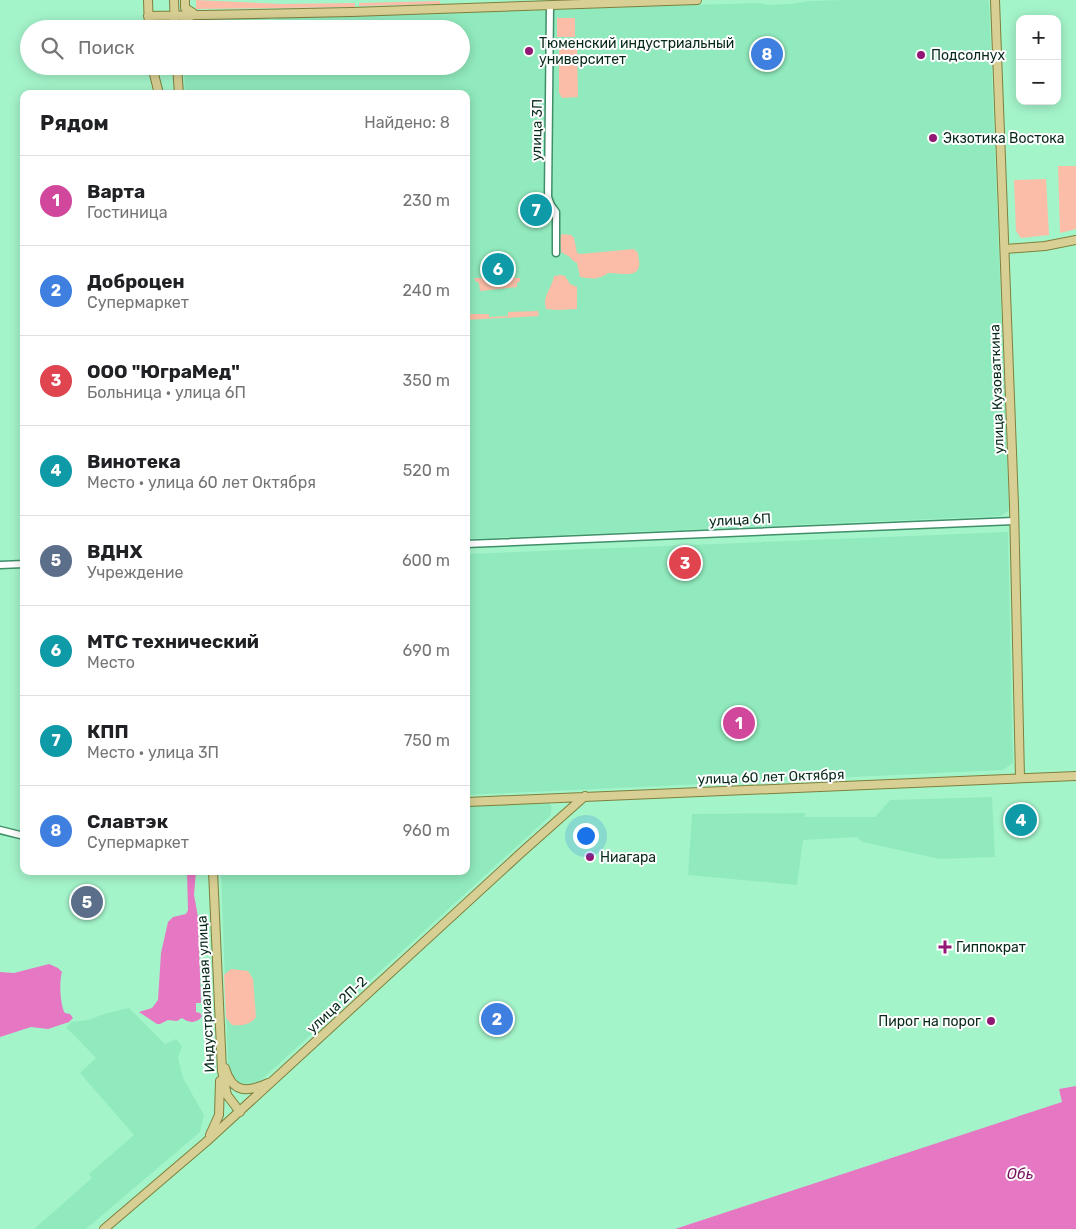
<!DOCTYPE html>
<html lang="ru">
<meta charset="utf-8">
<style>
body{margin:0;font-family:Rubik,sans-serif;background:#f2f2f2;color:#202124}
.controls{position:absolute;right:15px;top:15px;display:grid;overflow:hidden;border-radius:10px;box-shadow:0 2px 12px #0003}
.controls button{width:45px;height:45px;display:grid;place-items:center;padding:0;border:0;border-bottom:1px solid #e0e0e0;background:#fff;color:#202124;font:25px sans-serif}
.you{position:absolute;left:585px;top:835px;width:18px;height:18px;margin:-12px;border:4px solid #fff;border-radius:50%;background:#1a73e8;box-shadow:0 0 0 8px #1a73e833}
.badge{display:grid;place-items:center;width:32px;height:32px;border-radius:50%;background:#0f766e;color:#fff;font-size:16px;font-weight:700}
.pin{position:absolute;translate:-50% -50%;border:2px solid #fff;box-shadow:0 1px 5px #0006}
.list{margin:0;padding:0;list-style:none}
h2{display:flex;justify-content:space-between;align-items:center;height:65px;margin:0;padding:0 20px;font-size:21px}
h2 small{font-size:16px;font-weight:400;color:#757577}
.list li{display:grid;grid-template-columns:32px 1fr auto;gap:15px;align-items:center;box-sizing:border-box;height:90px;padding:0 20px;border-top:1px solid #e0e0e0}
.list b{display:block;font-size:19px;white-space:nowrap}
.list p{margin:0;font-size:16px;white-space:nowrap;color:#757577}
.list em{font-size:16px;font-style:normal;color:#757577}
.icon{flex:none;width:28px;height:28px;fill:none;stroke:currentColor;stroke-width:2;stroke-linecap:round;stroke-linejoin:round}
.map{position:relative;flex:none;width:1076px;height:1229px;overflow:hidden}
.search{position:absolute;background:#fff;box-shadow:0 2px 12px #0003;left:20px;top:20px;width:450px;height:55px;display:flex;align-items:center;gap:12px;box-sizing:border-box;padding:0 18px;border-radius:28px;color:#757577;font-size:19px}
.panel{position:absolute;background:#fff;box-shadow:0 2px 12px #0003;left:20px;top:90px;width:450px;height:785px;border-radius:10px}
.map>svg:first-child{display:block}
</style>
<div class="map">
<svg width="1076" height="1229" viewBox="0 0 1076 1229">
<rect width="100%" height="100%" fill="#a4f4ca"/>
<path fill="#91eabd" d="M 845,0 L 988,0 L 989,3 L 1009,507 L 1008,511 L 1001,516 L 466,539 L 466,94 L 185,94 L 184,66 L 461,66 L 461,29 L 186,29 L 191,21 L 195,19 L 238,17 L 271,20 L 287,17 L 760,3 L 768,5 L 792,4 L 809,1 Z
M 1008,532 L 1013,763 L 1003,770 L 466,795 L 466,554 Z
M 992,797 L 995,857 L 940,859 L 862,842 L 857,837 L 803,840 L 797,885 L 688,875 L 692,814 L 805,813 L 805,817 L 875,817 L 890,800 Z
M 544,802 L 549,803 L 552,807 L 550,816 L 259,1082 L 247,1085 L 236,1082 L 230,1072 L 228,1065 L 221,871 L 466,871 L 466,806 Z
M 129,1008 L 165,1044 L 176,1039 L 182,1046 L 178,1058 L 183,1078 L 204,1115 L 200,1132 L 86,1229 L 34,1229 L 92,1178 L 89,1174 L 134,1135 L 80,1073 L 96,1058 L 66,1027 L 72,1022 L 88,1020 L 107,1013 Z"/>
<path fill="#fbbda7" d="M 196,0 L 282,4 L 355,3 L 355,7 L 196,9 Z
M 440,1 L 440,4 L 359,6 L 359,3 Z
M 557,18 L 575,18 L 575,37 L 557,37 Z
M 574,42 L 577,43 L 578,97 L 562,98 L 559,93 L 559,43 Z
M 1058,166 L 1076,166 L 1076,229 L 1060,233 Z
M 1046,179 L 1049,235 L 1021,238 L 1016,231 L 1014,180 Z
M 562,234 L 571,235 L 574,238 L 577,253 L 580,254 L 634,249 L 638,253 C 638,257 640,263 639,266 C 637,279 617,272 608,273 C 599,280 591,279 580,277 L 577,263 L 572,260 L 570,257 L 561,252 L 560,238 Z
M 561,275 L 565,276 L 570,284 L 577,287 L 577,309 L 558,310 L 546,309 C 542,296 552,288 554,276 Z
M 475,278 L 520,278 L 520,281 L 517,283 L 517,287 L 480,291 L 479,283 L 475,281 Z
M 538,311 L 539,316 L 466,320 L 466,314 L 489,314 L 489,317 L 508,316 L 508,312 Z
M 231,969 L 248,971 L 253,979 L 256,1017 C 251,1025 241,1026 232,1025 L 226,1018 L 224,975 Z"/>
<path fill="#e677c3" d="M 187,871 L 196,871 L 194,895 L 198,917 L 201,1003 L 196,1003 L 196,1012 L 200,1013 L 202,1016 C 197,1024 188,1023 182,1018 L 177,1021 L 168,1020 L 160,1024 L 157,1024 L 139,1012 L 152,1008 L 158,1000 L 161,953 L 168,922 L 173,917 L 186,914 L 188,910 Z
M 49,964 L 58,968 L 62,972 C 59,980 60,1006 65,1013 L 70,1014 L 73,1018 L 69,1022 L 48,1029 L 31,1027 L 0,1037 L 0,972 L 14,973 Z
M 1076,1086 L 1076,1229 L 675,1229 L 1062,1102 L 1059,1089 Z"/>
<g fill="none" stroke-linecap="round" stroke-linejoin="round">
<g stroke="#3f8f69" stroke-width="9">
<path id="minor" d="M 550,5 L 548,197 L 551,205 L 556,212 L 556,253
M 466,544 L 1014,521
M 0,565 L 24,564
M 0,830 L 24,836"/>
</g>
<g stroke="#7e803b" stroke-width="10">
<path id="major" d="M 148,0 L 149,29
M 174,0 L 175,29
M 185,0 L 185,8 L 193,13
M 995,0 L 1014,505 L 1020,778
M 148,16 L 352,12 L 697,0
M 179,29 L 184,20 L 193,15
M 152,66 L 159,94
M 177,66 L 179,94
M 1005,249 L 1045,246 L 1076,240
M 466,802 L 1076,776
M 213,871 L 222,1071 L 227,1095 L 240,1112
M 225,1068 C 232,1093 247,1093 268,1083
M 210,1135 L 219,1115 L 220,1081
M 104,1229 L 206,1142 L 522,852 L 585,796"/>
</g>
<use href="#minor" stroke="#fff" stroke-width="6"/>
<use href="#major" stroke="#d8cf94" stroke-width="8"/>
</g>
<g fill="#931875" stroke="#fff" stroke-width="2">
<circle cx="529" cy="51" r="5"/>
<circle cx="921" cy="55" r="5"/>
<circle cx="933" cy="138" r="5"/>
<circle cx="590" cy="857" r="5"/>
<path d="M942.5 939.5h5v5h5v5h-5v5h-5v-5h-5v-5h5z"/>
<circle cx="991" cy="1021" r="5"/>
</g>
<g text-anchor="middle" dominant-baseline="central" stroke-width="4" stroke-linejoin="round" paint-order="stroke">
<g font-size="14" fill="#06291a" stroke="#fff" text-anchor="start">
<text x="539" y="43">Тюменский индустриальный<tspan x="539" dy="16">университет</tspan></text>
<text x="931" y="55">Подсолнух</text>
<text x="943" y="138">Экзотика Востока</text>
<text x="600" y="857">Ниагара</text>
<text x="956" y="947">Гиппократ</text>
<text x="981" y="1021" text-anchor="end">Пирог на порог</text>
</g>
<g font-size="14" fill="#06291a" stroke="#fff">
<text transform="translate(537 130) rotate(-89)">улица 3П</text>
<text transform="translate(997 389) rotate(-92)">улица Кузоваткина</text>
<text transform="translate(740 520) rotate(-3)">улица 6П</text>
<text transform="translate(771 777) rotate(-2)">улица 60 лет Октября</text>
<text transform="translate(206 994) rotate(-93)">Индустриальная улица</text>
<text transform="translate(337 1005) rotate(-43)">улица 2П-2</text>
</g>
<g font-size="15" font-style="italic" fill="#78135f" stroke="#fff">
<text x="1020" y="1174">Обь</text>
</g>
</g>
</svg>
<div class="controls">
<button>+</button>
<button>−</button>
</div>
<div class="you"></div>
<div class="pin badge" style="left:739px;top:723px;background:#d1479c">1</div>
<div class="pin badge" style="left:497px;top:1019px;background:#3f7fe0">2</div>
<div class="pin badge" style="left:685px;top:563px;background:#e0444e">3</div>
<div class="pin badge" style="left:1021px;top:820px;background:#0f9aa8">4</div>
<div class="pin badge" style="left:87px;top:902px;background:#5c6f8a">5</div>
<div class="pin badge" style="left:498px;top:269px;background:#0f9aa8">6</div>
<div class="pin badge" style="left:536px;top:210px;background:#0f9aa8">7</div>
<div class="pin badge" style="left:767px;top:54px;background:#3f7fe0">8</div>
<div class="search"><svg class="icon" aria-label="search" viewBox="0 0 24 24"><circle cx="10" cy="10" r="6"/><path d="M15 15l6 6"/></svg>Поиск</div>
<section class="panel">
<h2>Рядом<small>Найдено: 8</small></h2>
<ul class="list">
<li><span class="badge" style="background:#d1479c">1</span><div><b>Варта</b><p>Гостиница</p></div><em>230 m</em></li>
<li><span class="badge" style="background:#3f7fe0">2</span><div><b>Доброцен</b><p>Супермаркет</p></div><em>240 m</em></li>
<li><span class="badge" style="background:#e0444e">3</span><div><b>ООО &quot;ЮграМед&quot;</b><p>Больница · улица 6П</p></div><em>350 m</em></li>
<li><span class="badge" style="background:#0f9aa8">4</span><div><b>Винотека</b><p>Место · улица 60 лет Октября</p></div><em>520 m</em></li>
<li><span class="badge" style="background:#5c6f8a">5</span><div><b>ВДНХ</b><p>Учреждение</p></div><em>600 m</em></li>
<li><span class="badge" style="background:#0f9aa8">6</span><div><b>МТС технический</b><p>Место</p></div><em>690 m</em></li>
<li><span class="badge" style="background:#0f9aa8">7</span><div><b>КПП</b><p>Место · улица 3П</p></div><em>750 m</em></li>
<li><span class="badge" style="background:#3f7fe0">8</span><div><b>Славтэк</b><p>Супермаркет</p></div><em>960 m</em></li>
</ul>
</section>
</div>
